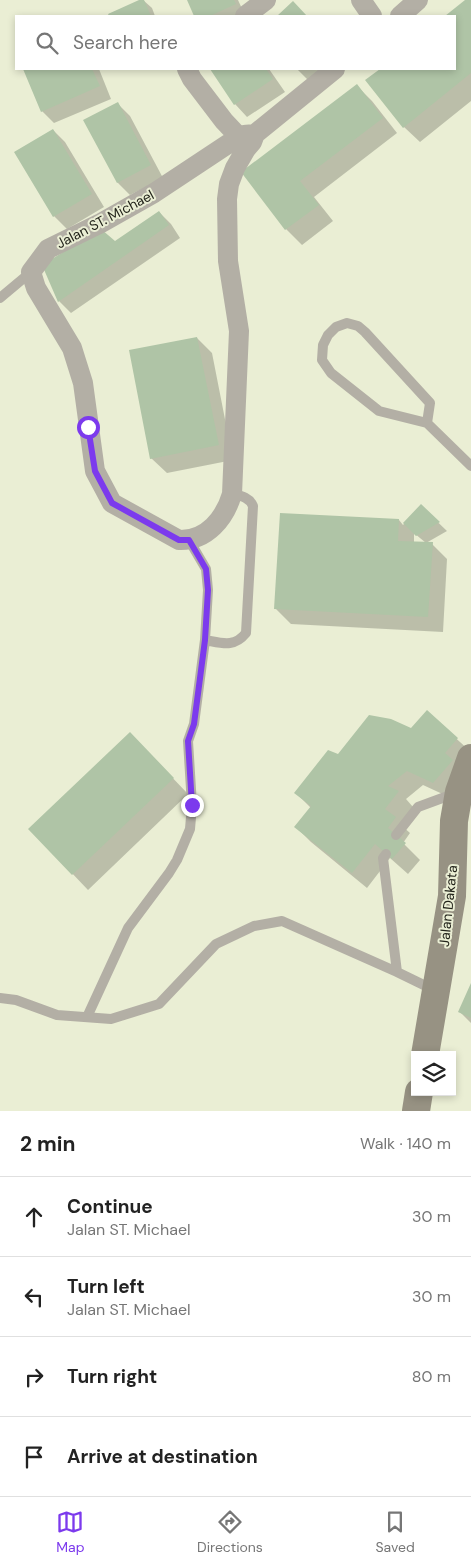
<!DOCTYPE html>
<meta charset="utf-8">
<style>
body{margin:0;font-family:"DM Sans",sans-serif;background:#f6f6f6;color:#222}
.controls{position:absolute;right:15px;bottom:15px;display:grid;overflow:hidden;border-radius:0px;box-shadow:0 2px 8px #0003}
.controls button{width:45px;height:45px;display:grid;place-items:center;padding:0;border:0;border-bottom:1px solid #e0e0e0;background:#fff;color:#222;font:25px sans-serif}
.stop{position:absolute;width:15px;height:15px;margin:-11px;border:4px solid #7c3aed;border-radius:50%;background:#fff}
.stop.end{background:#7c3aed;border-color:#fff;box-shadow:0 1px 5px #0008}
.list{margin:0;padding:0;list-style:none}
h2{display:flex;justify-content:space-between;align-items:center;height:65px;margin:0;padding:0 20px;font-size:21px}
h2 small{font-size:16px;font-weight:400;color:#767676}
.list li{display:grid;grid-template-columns:32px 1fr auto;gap:15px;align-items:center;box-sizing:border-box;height:80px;padding:0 20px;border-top:1px solid #e0e0e0}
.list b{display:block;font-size:19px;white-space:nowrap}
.list p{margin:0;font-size:16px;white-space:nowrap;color:#767676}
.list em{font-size:16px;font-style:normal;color:#767676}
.icon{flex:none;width:28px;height:28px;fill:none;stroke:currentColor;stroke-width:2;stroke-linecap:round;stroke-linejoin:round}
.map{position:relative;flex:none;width:471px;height:1111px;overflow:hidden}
.search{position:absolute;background:#fff;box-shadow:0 2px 8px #0003;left:15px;right:15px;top:15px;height:55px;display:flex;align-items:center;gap:12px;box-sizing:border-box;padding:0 18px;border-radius:0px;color:#767676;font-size:19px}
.sheet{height:385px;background:#fff}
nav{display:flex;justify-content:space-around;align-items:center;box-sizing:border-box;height:70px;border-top:1px solid #e0e0e0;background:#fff;font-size:14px;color:#767676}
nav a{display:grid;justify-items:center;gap:2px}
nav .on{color:#7c3aed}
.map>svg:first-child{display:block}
</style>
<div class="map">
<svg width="471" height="1111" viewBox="0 0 471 1111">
<rect width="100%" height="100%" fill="#eaeed4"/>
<path fill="#0003" fill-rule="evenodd" d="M 143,0 L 152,8 L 155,16 L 110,16 L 109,14 Z
M 191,0 L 238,0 L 244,13 L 237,16 L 196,16 L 189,1 Z
M 467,0 L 471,0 L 471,101 L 420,142 L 404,127 L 367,81 L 382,69 L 455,69 L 455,16 L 447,16 Z
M 24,69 L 99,69 L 111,99 L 54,123 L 42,111 Z
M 211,69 L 269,69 L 285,92 L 247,117 L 235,104 Z
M 297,69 L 322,69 L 309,81 Z
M 357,86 L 372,101 L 397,133 L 314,197 L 333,221 L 302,245 L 286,229 L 243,172 Z
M 117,103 L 130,116 L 163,178 L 130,195 L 118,183 L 85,121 Z
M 53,130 L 65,142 L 104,207 L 67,229 L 54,216 L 16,152 Z
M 159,212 L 171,224 L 180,238 L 71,313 L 59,301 L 115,242 Z
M 197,338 L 212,353 L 233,460 L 167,473 L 151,458 Z
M 421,506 L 447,531 L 426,543 L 432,544 L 447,559 L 443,632 L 291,624 L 276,609 L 399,520 L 403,525 ZM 414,533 L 426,543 L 414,543 Z
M 427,712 L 471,752 L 449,797 L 423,785 L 406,799 L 413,807 L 400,824 L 410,833 L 403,843 L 420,860 L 408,874 L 390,858 L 367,888 L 311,842 L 296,827 L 311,808 L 296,793 L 338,755 L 411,729 Z
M 145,749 L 188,794 L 88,890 L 30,829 Z
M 471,986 L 471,1023 L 460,1012 Z"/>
<path fill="#afc4a6" d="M 139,0 L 144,0 L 151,16 L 109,16 L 108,14 Z
M 187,0 L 234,0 L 236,4 L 210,16 L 194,16 Z
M 465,0 L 471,0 L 471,73 L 403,128 L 365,80 L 380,69 L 455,69 L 455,16 L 445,16 Z
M 293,1 L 307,16 L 277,16 Z
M 23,69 L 92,69 L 100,86 L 41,112 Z
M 210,69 L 266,69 L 273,79 L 234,105 Z
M 357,84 L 383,118 L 300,181 L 319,205 L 285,230 L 241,172 Z
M 118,102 L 151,165 L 117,183 L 83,120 Z
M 53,129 L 92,194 L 53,217 L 14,152 Z
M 159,211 L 169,225 L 58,302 L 42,265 L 101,229 L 115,241 Z
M 197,337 L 219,445 L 150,459 L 129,350 Z
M 421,504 L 440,522 L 416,536 L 403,523 Z
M 280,513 L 399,519 L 398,541 L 433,542 L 428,617 L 274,609 Z
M 427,710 L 458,738 L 445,753 L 453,760 L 433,783 L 407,771 L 388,786 L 399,791 L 385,809 L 396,817 L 388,828 L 406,843 L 392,859 L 375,844 L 352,873 L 294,827 L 311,806 L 294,793 L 328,750 L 338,754 L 369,715 L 391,719 L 411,728 Z
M 130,732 L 174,778 L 72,875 L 28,829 Z
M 471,983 L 471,1018 L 458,1012 Z"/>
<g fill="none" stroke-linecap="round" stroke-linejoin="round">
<path stroke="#b3afa5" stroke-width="10" d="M 0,298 L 31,272
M 427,423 L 430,403 L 365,332 L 358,326 L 347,323 L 336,327 L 328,335 L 323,345 L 322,360 L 331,373 L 379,411 L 427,423 L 471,466
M 205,640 C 222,643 234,648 246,633 L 253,506 C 249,497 241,496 232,494
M 396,835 L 418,807 L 456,793
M 386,854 L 383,858 L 397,972
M 0,998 L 16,1000 L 57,1015 L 111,1019 L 159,1004 L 216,944 L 254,926 L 282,921 L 397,972 L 434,990
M 87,1017 L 128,928 L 169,873 L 177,860 L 190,829 L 192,805 L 188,741 L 194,724 L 205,640 L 208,590 L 206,569 L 189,540"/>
<path stroke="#b3afa5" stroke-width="20" d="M 361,0 L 372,16
M 245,16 L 266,0
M 400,16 L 418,0
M 187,69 L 192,79 L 224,121 L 240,138
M 255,134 L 252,142 L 246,149 L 235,168 L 229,184 L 227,199 L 228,261 L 239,331 L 232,494 C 225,518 207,541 179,540 L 112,503 L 95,471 L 83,383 L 72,348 L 36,288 L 31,272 L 48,249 L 101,223 L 154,193 L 231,142 L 244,135 L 255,134 L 335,69"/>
<path stroke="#979283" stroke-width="28" d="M 425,1055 L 452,896 L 454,821 L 459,792 L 471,758
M 416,1111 L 419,1092"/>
</g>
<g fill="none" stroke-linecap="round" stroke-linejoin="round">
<path stroke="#7c3aed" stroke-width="6" d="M 88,427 L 95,471 L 112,503 L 179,540 L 189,540 L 206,569 L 208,590 L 205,640 L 194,724 L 188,741 L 192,805"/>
</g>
<g text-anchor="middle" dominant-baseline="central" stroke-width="4" stroke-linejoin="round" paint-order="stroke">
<g font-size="14" fill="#23241b" stroke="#eaeed4">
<text transform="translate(105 219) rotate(-28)">Jalan ST. Michael</text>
<text transform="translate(448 906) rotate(-84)">Jalan Dakata</text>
</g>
</g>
</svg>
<div class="controls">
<button><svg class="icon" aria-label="layers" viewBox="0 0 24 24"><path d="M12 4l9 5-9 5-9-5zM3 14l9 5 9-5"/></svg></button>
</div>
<div class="stop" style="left:88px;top:427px"></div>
<div class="stop end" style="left:192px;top:805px"></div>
<div class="search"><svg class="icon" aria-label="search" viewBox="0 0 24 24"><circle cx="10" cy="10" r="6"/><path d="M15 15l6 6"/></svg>Search here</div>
</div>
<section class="sheet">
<h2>2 min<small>Walk · 140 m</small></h2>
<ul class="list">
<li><svg class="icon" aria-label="ahead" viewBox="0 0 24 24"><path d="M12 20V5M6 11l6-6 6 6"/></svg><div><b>Continue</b><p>Jalan ST. Michael</p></div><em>30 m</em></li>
<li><svg class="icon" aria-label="left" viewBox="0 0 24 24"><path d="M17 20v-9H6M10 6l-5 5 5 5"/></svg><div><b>Turn left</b><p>Jalan ST. Michael</p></div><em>30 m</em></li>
<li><svg class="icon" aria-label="right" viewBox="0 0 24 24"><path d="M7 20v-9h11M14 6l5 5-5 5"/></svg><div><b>Turn right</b></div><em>80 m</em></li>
<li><svg class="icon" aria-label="arrive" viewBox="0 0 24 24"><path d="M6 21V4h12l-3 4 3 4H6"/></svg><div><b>Arrive at destination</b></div></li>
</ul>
</section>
<nav>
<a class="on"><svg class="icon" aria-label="map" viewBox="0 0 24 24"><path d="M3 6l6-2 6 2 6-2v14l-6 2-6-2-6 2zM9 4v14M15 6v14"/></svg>Map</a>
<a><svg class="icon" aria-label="directions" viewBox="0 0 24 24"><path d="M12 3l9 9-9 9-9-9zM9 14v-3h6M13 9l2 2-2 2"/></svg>Directions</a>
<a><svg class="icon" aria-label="saved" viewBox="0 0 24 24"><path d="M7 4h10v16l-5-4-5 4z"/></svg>Saved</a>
</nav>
